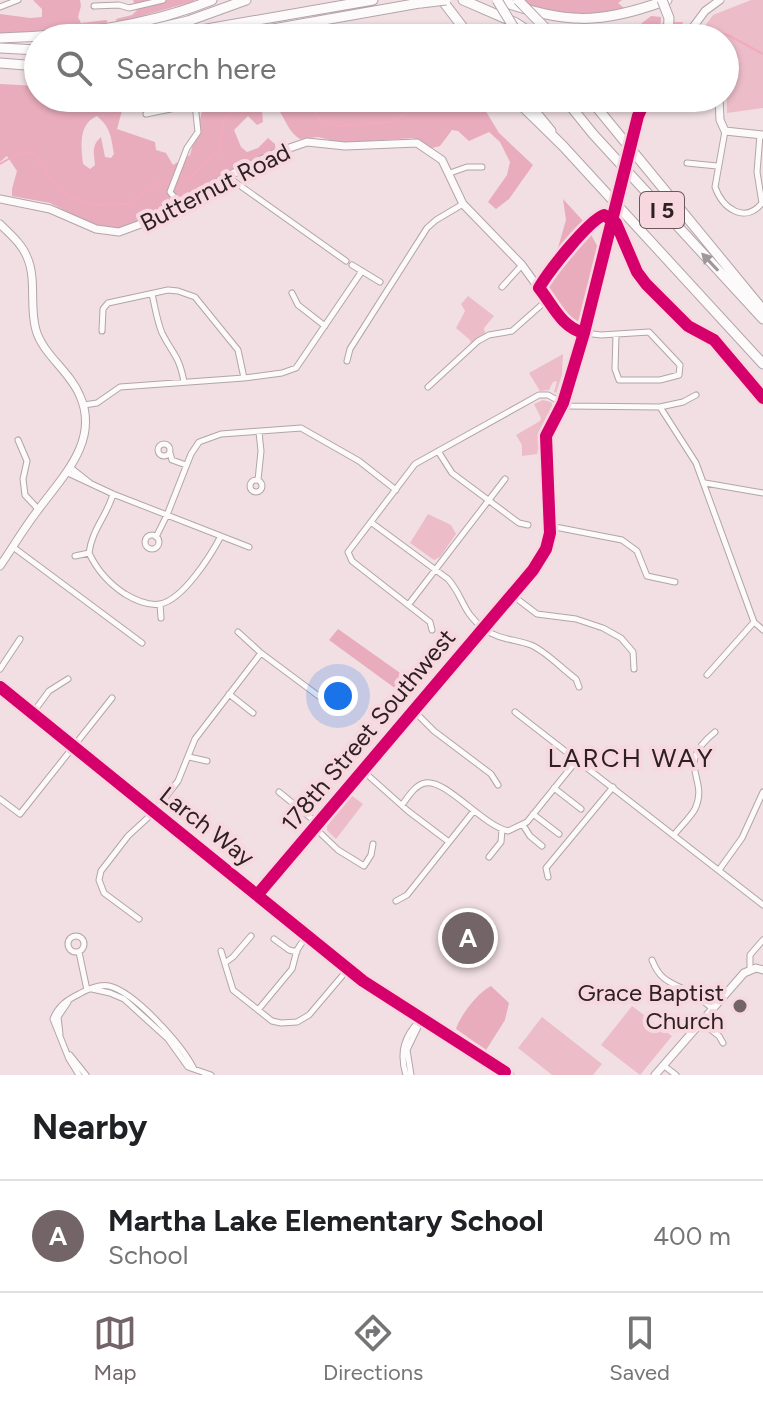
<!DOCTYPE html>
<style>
body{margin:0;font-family:Figtree,sans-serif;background:#f2f2f2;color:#202124}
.you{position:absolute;left:338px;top:696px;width:28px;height:28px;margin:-20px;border:6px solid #fff;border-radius:50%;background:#1a73e8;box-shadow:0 0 0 12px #1a73e833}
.badge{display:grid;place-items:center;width:52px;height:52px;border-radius:50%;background:#726467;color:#fff;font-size:26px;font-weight:700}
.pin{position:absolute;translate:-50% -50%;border:4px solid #fff;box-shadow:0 2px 8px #0006}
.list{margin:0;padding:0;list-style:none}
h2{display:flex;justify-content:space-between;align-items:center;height:104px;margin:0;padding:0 32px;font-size:34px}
h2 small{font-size:26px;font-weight:400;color:#757577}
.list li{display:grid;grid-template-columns:52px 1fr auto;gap:24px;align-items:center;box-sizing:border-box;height:112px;padding:0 32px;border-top:2px solid #e0e0e0}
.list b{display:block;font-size:30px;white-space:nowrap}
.list p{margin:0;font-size:26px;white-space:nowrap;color:#757577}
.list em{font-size:26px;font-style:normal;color:#757577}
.icon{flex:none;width:44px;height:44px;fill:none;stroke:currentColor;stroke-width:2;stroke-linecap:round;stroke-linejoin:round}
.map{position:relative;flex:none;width:763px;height:1075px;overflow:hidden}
.search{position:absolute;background:#fff;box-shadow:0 2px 6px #0004;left:24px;right:24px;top:24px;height:88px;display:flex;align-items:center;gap:20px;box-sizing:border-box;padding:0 28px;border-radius:44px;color:#757577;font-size:30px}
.sheet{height:216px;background:#fff}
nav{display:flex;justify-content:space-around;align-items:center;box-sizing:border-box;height:112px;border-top:2px solid #e0e0e0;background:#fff;font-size:22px;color:#757577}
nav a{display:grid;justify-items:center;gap:4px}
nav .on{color:#726467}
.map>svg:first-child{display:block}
</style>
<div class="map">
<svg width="763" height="1075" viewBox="0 0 763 1075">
<rect width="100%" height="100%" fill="#f1dfe3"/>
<path fill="#ecbdc9" d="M 751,0 L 763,0 L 763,108 L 727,113 L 725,38 L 696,38 L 713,15 Z
M 468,296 L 494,316 L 484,328 L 485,334 L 471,344 L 470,340 L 456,328 L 465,311 L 461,304 Z
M 563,354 L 562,375 L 556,393 L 554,392 L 557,381 L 553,382 L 549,390 L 540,391 L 529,373 Z
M 543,400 L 551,402 L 553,407 L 542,429 L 537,454 L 522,456 L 522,445 L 516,435 L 540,421 L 541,418 L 534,404 Z
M 428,514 L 451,525 L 456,534 L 440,557 L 434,560 L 410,543 Z
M 351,795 L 363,804 L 336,839 L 327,830 L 327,825 Z
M 632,1006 L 672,1036 L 640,1075 L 601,1045 Z
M 542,1017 L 602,1064 L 593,1075 L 552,1075 L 518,1048 Z"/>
<path fill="#e8acbc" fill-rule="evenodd" d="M 33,0 L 80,0 L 81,6 L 78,17 L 81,23 L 106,20 L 108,22 C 85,34 27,33 0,33 L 0,14 L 30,18 L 42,17 L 42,9 Z
M 133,0 L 194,0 L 195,1 L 117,23 L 116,19 L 132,15 L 137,10 Z
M 524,0 L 622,0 L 618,3 L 624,8 C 603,15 539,18 524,0 Z
M 651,16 L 661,17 L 660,38 L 569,38 L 570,35 L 585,30 L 637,27 Z
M 0,84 L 38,86 L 38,98 L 146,98 L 123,107 L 117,129 L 155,142 L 156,150 L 166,153 L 173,165 L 190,155 L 203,108 L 200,98 L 445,98 L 449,101 L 478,98 L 499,133 L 533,165 L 509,199 L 496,209 L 488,202 L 507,175 L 510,162 L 500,142 L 489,132 L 469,141 L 458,131 L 452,130 L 440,146 L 432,148 L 413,138 L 342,143 L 318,137 L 300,139 C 284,129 284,109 268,99 L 258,102 L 262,109 L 263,122 L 257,125 L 248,116 L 234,130 L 241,147 L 247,152 L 258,148 L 268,138 L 275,144 L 276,151 L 167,211 L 118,229 L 98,228 L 50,203 L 12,196 L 12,189 L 17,171 L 7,156 L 0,162 ZM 97,116 C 111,128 111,137 114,154 L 111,158 L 105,157 L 101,137 C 91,146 94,153 95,165 L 90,169 L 83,164 C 81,147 78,124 97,116 Z
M 563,199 L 585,223 L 565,251 L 555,258 L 566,220 Z
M 589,231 L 600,251 L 584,319 L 574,323 L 564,315 L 545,282 Z
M 338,629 L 410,680 L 403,694 L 329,640 Z
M 491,986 L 509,1003 L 505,1020 L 486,1050 L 456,1029 C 460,1016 478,992 491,986 Z"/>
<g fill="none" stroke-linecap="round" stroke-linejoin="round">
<path stroke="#f2aabd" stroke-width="2" d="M 671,23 L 682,23
M 704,30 L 728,35 L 763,54
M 602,38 L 618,33 L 636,36 L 664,24
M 306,98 L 320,120 L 338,126 L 392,122 L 430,98
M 0,164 L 19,153 L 33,153 L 59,190 L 73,198 L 97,205 L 127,204 L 158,183 L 190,178 L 219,151 L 224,119 L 243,100 L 248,98"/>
<g stroke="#b2a5a8" stroke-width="7">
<path id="street" d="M 94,6 L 119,5 L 129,8 L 163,0
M 0,7 L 18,0
M 146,114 L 195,104 L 198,132 L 187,148 L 170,192 L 181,205
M 725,131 L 715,187 C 723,209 745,224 762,203 L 757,172 L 760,135
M 687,163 L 717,166
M 450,173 L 467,167 L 482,167
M 228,177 L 346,261
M 352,265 L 380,282
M 502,287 L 522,265
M 292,293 L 298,305 L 325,326
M 152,294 C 155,307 157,321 162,333 C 173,355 179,355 184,382
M 102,331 L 103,309 L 108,303 L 168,290 L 178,291 L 195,297 L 238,350 L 244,378
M 584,333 L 601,335 L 649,332 L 680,365 L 679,375 L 660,380 L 619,380 L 615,369 L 616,335
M 347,361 L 350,349 L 427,228 L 436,220 L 463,204
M 428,387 L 478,341 L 489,335 L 512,331 L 547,300
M 84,405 L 97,403 L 120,387 L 244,378 L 282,373 L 296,368 L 362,271
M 660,407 L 683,402 L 696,395
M 18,440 L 27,461 L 23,479 L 25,495 L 38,509
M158 450a6 6 0 1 1 12 0a6 6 0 1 1-12 0Z
M 438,451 L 452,473 L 519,523 L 528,525
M 170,453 L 172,460 L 186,465
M 71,468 L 90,483
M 68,473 L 113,494 L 249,547
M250 486a6 6 0 1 1 12 0a6 6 0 1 1-12 0Z
M 258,480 L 261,451 L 259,432
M 705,483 L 763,493
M 372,523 L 448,579 C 464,597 461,611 484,629 C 499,640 515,639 531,645 C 547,652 562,669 576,679 L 579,687
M 550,526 L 622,540 L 637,551 L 647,576 L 675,582
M145 542a7 7 0 1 1 14 0a7 7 0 1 1-14 0Z
M 156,537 L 167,515 L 191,454 L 199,442 L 221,434 L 301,428 L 359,461 L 396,490
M 13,547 L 142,643
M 89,553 C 97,570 108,583 125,594 C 135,600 148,606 160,604 C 183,600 211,555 221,536
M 75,556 L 89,553 C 92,529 107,516 113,494
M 512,595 L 537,614 L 576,619 L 603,628 L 621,638 L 633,652 L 634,669
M 160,604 L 161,618
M 409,604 L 505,479
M 432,630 L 430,622 L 352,561 L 348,552 L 415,464 L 539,395 L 548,395 L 568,406 L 660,407 L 696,463 L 754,622 L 763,630
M 238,632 L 261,653 L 324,700
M 0,669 L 20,639
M 707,675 L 754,622
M 229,694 L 253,713
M 413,710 L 434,731 L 491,774 L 498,785
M 515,712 L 763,905
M 32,714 L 49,691 L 68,679
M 189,757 L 207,761
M 362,770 L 408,811 L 449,842
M 554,788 L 581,809
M 279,792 L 317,823
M 0,799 L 20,814 L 112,698
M 402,805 C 408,797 415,785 425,783 C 445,778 482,825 508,831 L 527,822 L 577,760
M 533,814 L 559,834
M 523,825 L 530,836 L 542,846
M 314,827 L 338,850 L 364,866 L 371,855 L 373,844
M 674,835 C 680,827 690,818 695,809 C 710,777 673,766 715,732
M 489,857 L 501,842 L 502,829
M 719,870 L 742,838 L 763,792
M 548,877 L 546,868 L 613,787
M 396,901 L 407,895 L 473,812
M 139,919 L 104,893 L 99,880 L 101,871 L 128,836 L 154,812 L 178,781 L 195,739 L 261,653
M68 944a8 8 0 1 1 16 0a8 8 0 1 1-16 0Z
M 274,939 L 289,950 L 297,952
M 221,951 L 233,990 L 272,1021 L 281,1023 L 297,1022 L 309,1015 L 348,969
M 79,952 L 87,990
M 652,960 C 661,983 672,982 691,993 C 699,997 706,1003 713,1009
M 226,962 L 233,957 L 251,936
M 750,969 L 750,955 L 763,940
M 92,989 L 110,993 L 124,999 L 168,1039 L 188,1067 L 211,1075
M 258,1010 L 292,969 L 297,950 L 307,935
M 701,1022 L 719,1036 L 723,1043
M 60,1034 L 58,1017 L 68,1002
M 70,1055 L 86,1075
M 663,1065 L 676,1075
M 79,1075 L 69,1059 L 53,1019 C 58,1006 67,1000 79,994 C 88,989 99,984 109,986 C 135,992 183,1046 194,1069
M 406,1075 C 399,1052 404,1036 421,1019
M 411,1075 L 407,1050 L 420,1023"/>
</g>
<g stroke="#b2a5a8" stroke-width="9">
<path id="secondary" d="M 685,38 L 705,11 L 720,0
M 719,98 L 720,120 L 725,131 L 763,135
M 635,131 L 646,98
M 0,199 L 50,209 L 96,229 L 119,232 L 168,214 L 228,176 L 278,152 L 307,142 L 345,146 L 417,143 L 442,160 L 463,204 L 522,265 L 563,322 L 575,330 L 584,333
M 0,224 C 10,234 22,244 27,257 C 37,279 29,307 36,330 C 43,355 70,371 80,396 C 100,441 62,477 38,510 C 24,528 13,547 0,566
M 0,687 L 363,981 L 510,1075
M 258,894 L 533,570 L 546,549 L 550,533 L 546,436 L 563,403 L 611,228
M 655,1075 L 744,973 L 756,968 L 763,970"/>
</g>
<g stroke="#b2a5a8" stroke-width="11">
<path id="highway" d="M 442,0 L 471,38
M 463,0 L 516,23 L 539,38
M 498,0 C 567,24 598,25 667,0
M 0,38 C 71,36 146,27 212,0
M 116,38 L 188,21 L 246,0
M 155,38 L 373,0
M 222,38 L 425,2
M 365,38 L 395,38
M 0,48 L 38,50
M 0,63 L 38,66
M 514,98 L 563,146 L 763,364
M 524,98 L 551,131
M 564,98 L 593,134 L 763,319
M 589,98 L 763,310"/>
</g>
<use href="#street" stroke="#fdfafb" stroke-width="5"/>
<use href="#secondary" stroke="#fdfafb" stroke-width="7"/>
<use href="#highway" stroke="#fdfafb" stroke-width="9"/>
<g stroke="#b2a5a8" stroke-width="9" stroke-linecap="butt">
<path id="secondary-bridge" d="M 611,228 L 635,131"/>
</g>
<g stroke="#b2a5a8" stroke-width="11" stroke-linecap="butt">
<path id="highway-bridge" d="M 497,0 L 516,31
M 518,0 L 555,38
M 662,0 L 669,18 L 668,38
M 421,3 L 446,0"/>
</g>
<use href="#secondary-bridge" stroke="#fdfafb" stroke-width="7"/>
<use href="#highway-bridge" stroke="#fdfafb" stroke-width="9"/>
<g stroke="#f8d8df" stroke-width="17">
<path id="cycleway" d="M 584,333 C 561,327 553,305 539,288 C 548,272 588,221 604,215 L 616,223 L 637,272 L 646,284 L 688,326 L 714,340 L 763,398
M 0,687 L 363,981 L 505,1072
M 258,894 L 533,570 L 546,549 L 550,533 L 546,436 L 563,403 L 584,333 L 638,116 L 646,98"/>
</g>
<use href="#cycleway" stroke="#d6006c" stroke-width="12"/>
</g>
<defs><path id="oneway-solid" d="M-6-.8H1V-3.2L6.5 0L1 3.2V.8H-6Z" transform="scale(2)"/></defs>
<use fill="#9f989a" href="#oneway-solid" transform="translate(710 262) rotate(-133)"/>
<circle fill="#726467" stroke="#f8d8df" stroke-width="3" cx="740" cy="1006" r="8"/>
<g text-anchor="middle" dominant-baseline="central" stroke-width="8" stroke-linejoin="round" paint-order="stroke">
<rect fill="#f8d8df" stroke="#6a585c" stroke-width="2" x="640" y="192" width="44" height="36" rx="6"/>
<g font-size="22" font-weight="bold" fill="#2d2124">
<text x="662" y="210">I 5</text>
</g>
<g font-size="24" fill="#2d2124" stroke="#f8d8df">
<text transform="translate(215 187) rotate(-27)">Butternut Road</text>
<text transform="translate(368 730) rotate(-50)">178th Street Southwest</text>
<text transform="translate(207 826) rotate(38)">Larch Way</text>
</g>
<g font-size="24" fill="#2d2124" stroke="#f8d8df" text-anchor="end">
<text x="724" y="992">Grace Baptist<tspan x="724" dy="28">Church</tspan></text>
</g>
<g font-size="26" letter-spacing="2" fill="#2d2124" stroke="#f8d8df">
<text x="631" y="758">LARCH WAY</text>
</g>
</g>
</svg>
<div class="you"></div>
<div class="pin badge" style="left:468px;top:938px">A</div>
<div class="search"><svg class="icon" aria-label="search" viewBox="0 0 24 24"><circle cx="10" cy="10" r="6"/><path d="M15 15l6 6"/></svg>Search here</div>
</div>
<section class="sheet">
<h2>Nearby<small></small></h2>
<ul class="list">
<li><span class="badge">A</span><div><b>Martha Lake Elementary School</b><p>School</p></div><em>400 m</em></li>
</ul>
</section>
<nav>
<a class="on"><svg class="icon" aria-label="map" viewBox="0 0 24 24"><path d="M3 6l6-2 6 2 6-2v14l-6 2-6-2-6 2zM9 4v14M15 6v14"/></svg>Map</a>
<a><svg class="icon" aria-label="directions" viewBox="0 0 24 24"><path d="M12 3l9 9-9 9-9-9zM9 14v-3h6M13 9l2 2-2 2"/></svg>Directions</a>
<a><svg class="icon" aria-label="saved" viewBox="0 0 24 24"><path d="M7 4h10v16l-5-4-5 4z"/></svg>Saved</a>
</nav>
